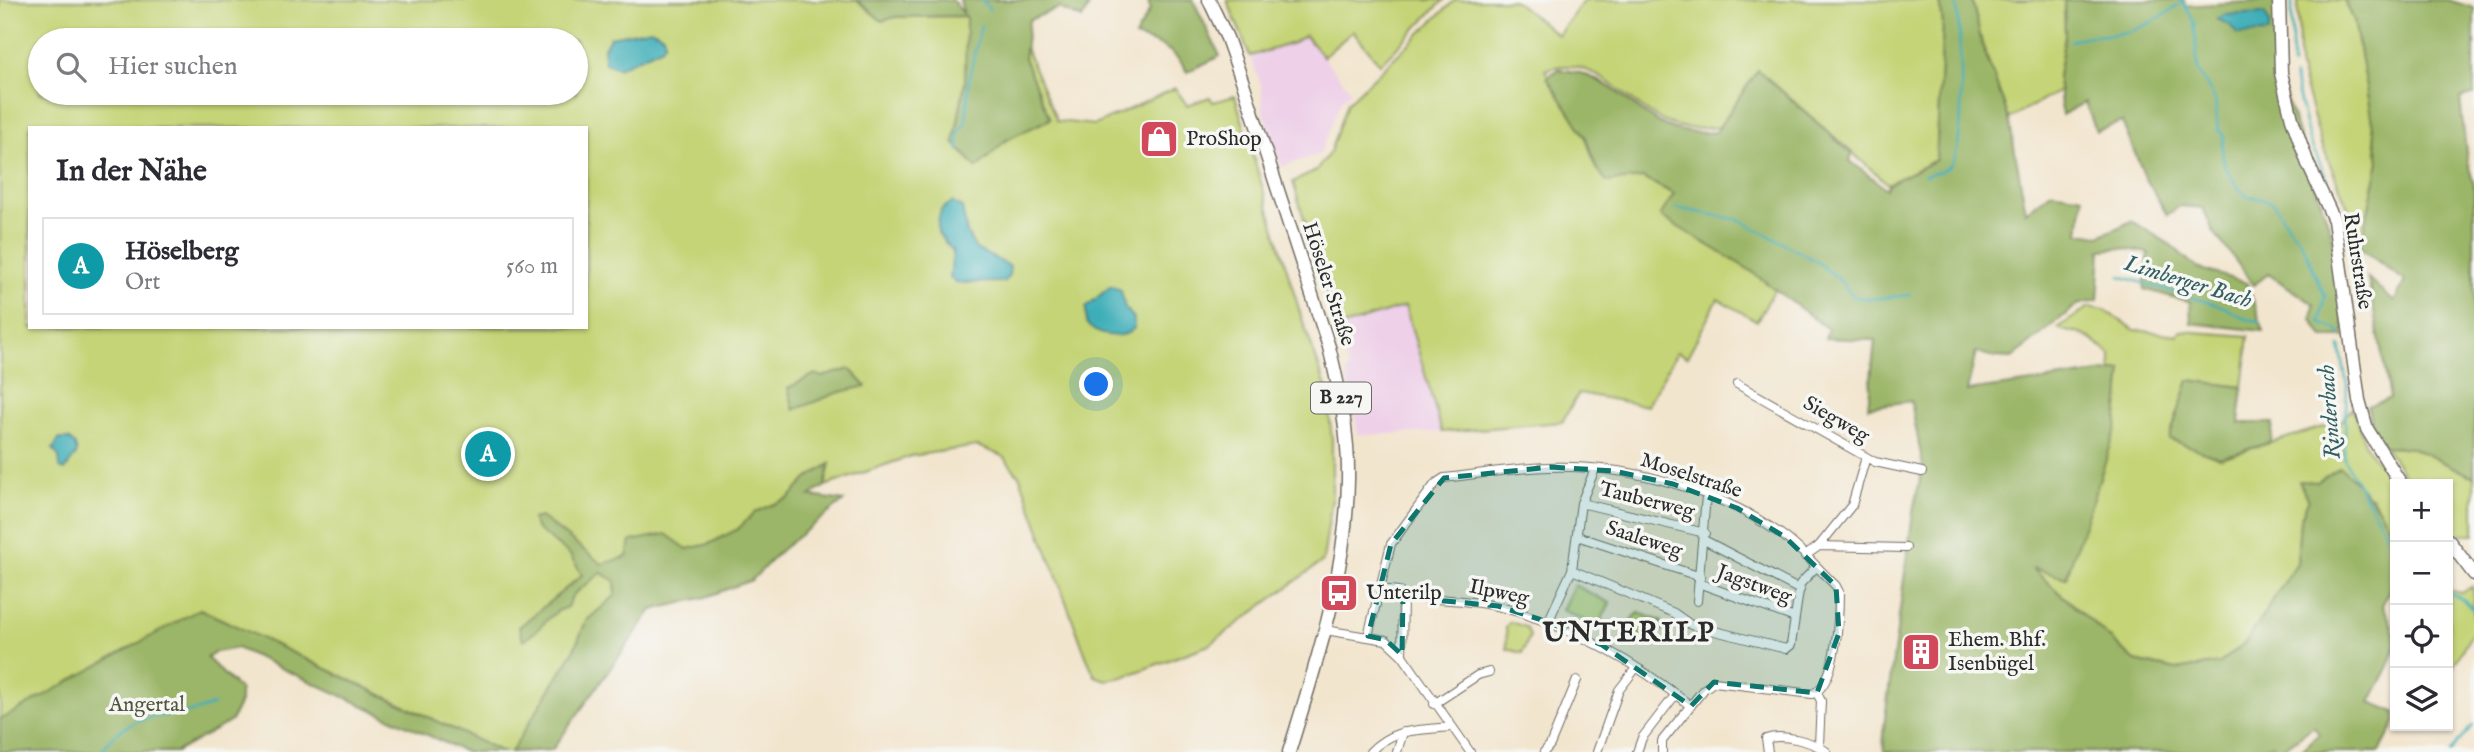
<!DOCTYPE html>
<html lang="de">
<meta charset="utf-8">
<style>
body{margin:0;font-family:"IM FELL English",serif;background:#f2f2f3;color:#2b2b33}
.controls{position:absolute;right:21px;bottom:21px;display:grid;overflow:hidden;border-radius:0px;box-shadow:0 2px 5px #0004}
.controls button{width:63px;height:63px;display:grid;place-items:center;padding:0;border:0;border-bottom:2px solid #e1e1e2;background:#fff;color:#2b2b33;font:35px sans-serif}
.you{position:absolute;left:1097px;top:385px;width:24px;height:24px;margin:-18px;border:5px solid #fff;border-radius:50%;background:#1a73e8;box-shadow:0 0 0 10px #1a73e833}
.badge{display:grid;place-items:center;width:46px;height:46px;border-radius:50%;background:#d1495b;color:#fff;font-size:23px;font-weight:700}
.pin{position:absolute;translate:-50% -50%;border:4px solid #fff;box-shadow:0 2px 7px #0006}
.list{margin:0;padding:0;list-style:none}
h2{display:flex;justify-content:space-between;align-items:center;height:91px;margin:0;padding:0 28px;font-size:30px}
h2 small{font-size:23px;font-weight:400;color:#7c7c81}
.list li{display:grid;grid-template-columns:46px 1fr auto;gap:21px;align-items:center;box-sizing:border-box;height:98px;margin:0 14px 14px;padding:0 14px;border:2px solid #e1e1e2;border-radius:0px}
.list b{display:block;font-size:26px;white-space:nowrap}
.list p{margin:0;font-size:23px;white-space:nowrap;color:#7c7c81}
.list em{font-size:23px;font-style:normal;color:#7c7c81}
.icon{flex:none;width:38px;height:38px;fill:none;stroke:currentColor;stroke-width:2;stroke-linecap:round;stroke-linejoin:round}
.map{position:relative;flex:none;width:2474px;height:752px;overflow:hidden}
.search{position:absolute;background:#fff;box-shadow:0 2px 5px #0004;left:28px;top:28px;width:560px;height:77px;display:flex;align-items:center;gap:18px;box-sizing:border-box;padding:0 24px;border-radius:38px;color:#7c7c81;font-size:26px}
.panel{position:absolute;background:#fff;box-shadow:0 2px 5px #0004;left:28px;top:126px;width:560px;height:203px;border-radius:0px}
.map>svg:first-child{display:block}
</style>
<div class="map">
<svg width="2474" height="752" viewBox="0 0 2474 752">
<rect width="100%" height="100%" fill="#f6f6f2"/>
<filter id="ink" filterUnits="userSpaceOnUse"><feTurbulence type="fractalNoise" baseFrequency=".0143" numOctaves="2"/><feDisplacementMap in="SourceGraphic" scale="14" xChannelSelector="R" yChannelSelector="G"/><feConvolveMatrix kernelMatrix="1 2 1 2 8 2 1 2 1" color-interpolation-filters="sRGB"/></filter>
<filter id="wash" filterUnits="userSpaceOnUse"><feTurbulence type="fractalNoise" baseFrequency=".00686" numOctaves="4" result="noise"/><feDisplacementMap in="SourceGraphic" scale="28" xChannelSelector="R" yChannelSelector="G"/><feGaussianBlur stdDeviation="1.57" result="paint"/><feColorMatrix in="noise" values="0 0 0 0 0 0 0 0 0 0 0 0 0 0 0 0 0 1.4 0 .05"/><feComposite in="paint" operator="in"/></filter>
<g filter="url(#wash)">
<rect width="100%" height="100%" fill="#f2e5ce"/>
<path fill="#eed0e8" d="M 1305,35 L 1351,91 L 1341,101 L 1320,154 L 1281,167 L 1263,111 L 1261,85 L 1250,56 L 1293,43 Z
M 1405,306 L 1442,432 L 1358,435 L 1346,371 L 1349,369 L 1337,328 Z"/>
<path fill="#c4d476" stroke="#788050" stroke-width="2" fill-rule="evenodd" d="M 0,0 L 856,0 L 882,21 L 895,17 L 966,16 L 1021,37 L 1057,121 L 1095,125 L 1175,88 L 1187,105 L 1210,97 L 1213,102 L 1235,96 L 1301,316 L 1326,387 L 1332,439 L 1332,498 L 1323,561 L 1209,645 L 1123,677 L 1106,680 L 1095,676 L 1086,656 L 1020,477 L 1003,456 L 977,446 L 911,456 L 825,486 L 750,533 L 630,590 L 511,752 L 502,752 L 200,609 L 0,720 ZM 40,40 L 576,40 L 576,93 L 40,93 ZM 30,128 L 586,128 L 586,327 L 30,327 Z
M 1227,0 L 1444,0 L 1380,64 L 1353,31 L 1323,57 L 1305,35 L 1293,43 L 1250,56 Z
M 1455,0 L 1513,0 L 1558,35 L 1584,0 L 1940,0 L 1943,25 L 1936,160 L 1888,184 L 1758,70 L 1719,127 C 1700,129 1683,130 1665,122 C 1626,104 1593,51 1545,70 L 1586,138 L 1596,168 L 1623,178 L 1643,178 L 1675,194 L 1661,216 L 1748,269 L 1775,289 L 1757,321 L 1718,299 L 1687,357 L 1677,352 L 1647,406 L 1579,393 L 1562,422 L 1442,432 L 1405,306 L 1337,328 L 1293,182 L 1316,171 L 1330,152 L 1347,103 Z
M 1972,0 L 2064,0 L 2065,35 L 2058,77 L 2059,91 L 2009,119 L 1982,44 Z
M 2298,0 L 2344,0 L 2354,20 L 2379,161 L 2360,248 L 2354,257 L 2354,222 L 2320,140 L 2299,65 Z
M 2089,307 L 2104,310 L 2135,330 L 2178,335 L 2180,331 L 2249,336 L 2243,387 L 2190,380 L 2221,458 L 2342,421 L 2352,407 L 2366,446 L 2395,486 L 2395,541 L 2372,497 L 2308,501 L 2300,520 L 2297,563 L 2246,642 L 2220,663 L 2176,670 L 2135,661 L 2030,567 L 2067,578 L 2122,370 L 2111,370 L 2111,355 C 2101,347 2093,338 2081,334 C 2072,331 2066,333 2058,328 Z
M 2385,447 L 2413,448 L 2474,477 L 2474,535 L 2457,535 L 2448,526 L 2448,484 L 2411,484 Z
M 1574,585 L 1610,603 L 1598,627 L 1562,610 Z
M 2473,586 L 2474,630 L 2450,671 L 2448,669 L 2448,590 L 2461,593 Z
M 1639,613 L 1661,621 L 1663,630 L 1652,632 L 1648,625 L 1646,635 L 1634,636 L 1630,621 Z
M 1510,622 L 1526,627 L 1530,636 L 1522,653 L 1507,649 L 1506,627 Z"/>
<path fill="#9bb667" stroke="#637049" stroke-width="2" d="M 856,0 L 952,0 L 964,14 L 960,0 L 1092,0 L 1082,19 L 1059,8 L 1029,20 L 1024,58 L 1050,119 L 1006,140 L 977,168 L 954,143 L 965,81 L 966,16 L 895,17 L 882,21 Z
M 1148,0 L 1193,0 L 1220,56 L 1187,72 C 1174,48 1160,44 1135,37 L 1150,10 Z
M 1940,0 L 1972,0 L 1982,44 L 2009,119 L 2026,212 L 2051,192 L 2083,197 L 2079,233 L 2100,236 L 2132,221 L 2171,245 L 2197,268 L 2247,283 L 2264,331 L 2191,323 L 2190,302 L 2144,289 L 2149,253 L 2122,248 L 2101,250 L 2098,300 L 2077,305 L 2012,358 L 1994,357 L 1976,352 L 1967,391 L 2122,370 L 2116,430 L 2066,578 L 2032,568 L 2135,661 L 2176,670 L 2220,663 L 2246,642 L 2297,563 L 2300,520 L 2308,501 L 2299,481 L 2317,482 L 2340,467 C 2382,505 2418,549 2382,605 C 2408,647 2390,662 2370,702 L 2395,712 L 2395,723 L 2380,752 L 2300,752 L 2319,734 L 2314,726 L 2278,752 L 2272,744 L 2257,752 L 1884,752 L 1883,733 L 1914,506 L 1923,466 L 1911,401 L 1868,407 L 1875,340 L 1825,338 L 1828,329 L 1748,269 L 1660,216 L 1674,194 L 1643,178 L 1607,182 L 1596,167 L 1586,138 L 1547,77 L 1559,69 C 1567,71 1578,71 1586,75 C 1640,96 1647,139 1716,132 L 1758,70 L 1852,154 L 1850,161 L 1886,189 L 1888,184 L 1936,160 L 1943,25 Z
M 2064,0 L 2184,0 L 2185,6 L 2276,0 L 2276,67 L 2333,238 L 2345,337 L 2323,337 L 2312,320 L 2314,304 L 2268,274 L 2254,285 L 2213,231 L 2203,208 L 2180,206 L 2167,215 L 2145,177 L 2122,122 L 2096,131 L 2085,102 L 2062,115 L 2058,77 L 2065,35 Z
M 2344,0 L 2448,0 L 2474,8 L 2474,95 L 2460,98 L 2467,160 L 2474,185 L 2474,477 L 2413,448 L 2385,447 L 2376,434 L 2367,406 L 2390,398 L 2368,278 L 2394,302 L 2405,281 L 2360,248 L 2379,161 L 2354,20 Z
M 850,369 L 866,386 L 837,393 L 794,410 L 788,388 L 815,374 L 822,377 Z
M 2189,380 L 2243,387 L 2239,423 L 2273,423 L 2271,442 L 2220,458 L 2169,439 Z
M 830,464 L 825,486 L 810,496 L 844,501 L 781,550 L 752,580 L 706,597 L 652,610 L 552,750 L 511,752 L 573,652 L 586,621 L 616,595 L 615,581 L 601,573 L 573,595 L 567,607 C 547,613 542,631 523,640 L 519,627 L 582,575 L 570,555 L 537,529 L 532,519 L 541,517 L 602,564 L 627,557 L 631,541 L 666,534 L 687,549 L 709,544 L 738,529 L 755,512 L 789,498 L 808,478 Z
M 200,609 L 502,752 L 465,752 L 237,648 L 216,652 L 207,658 L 240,690 L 240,702 L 231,721 L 176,752 L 0,752 L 0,720 Z"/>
<path fill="#3eaeb8" stroke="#346c72" stroke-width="2" d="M 2264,13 L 2270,23 L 2268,33 L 2237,34 L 2230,25 L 2217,19 L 2223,15 Z
M 651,29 L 663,35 L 665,42 L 661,48 L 618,68 L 605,63 L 603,50 L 610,37 Z
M 952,202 L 962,208 L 967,233 L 976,249 L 1010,266 L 1009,275 L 1004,282 L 956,283 L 950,278 L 953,251 C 937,233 934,235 941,210 Z
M 1111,286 L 1121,290 L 1125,308 L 1134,318 L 1134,328 C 1123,341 1095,336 1086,323 L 1086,307 Z
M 59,439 L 69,439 L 75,445 L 77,453 L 65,470 L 60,468 L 59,457 L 53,449 Z"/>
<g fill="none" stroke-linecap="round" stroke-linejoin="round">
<path stroke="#3eaeb8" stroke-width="2.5" d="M 982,0 L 990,10
M 2181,0 L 2194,21 L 2198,70 L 2215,100 L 2218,130 L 2224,136 C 2218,162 2229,179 2247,197 C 2287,199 2273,211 2292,231 C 2310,250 2312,274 2325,295 L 2320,323 L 2338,330 L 2340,335
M 2071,41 C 2091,32 2110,38 2130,31 C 2150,25 2167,14 2183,2
M 2292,66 L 2292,0
M 2294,77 L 2309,140 L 2327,179
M 959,151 L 958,134 L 966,121 L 969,78 L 981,25
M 1925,176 C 1932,173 1945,171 1950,166 C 1968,149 1960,27 1956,0
M 1676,208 L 1740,220 L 1814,260 L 1837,277 L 1854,297 L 1873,299 L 1910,295
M 2120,276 L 2224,307 L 2246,319 L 2260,321
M 2340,346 L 2347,385 L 2344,459 L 2395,549
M 2448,594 C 2460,597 2468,600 2474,612
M 101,752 C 134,702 171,724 213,705
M 2450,752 L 2473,725"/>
</g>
</g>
<g filter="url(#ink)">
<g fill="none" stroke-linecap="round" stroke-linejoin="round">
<g stroke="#716c64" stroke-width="10">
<path id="minor" d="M 1737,384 L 1875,462 L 1922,472
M 1581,503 L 1705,533
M 1577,536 L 1701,577
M 1704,540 L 1800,590
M 1819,546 L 1906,548
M 1805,556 L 1819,546 L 1852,505 L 1866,457
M 1572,570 L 1674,613 L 1691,625 L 1786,649 L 1791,645 L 1800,584 L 1816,567
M 1701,584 L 1795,618
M 1379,589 L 1399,591 L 1403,597 L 1402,655
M 1403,597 C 1434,600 1469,599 1500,607 C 1570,625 1634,661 1691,706
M 1697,601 L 1706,496
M 1548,622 L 1572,570 L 1581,503 L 1595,469
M 1325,630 L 1386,640 L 1402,655 L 1470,752
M 1368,636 L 1391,544 L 1435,484 L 1444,478 C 1479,474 1515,468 1550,467 C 1629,465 1717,488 1782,535 C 1802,549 1818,569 1836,586 L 1839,592 C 1839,614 1837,686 1812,694 L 1714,682 L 1704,689 L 1662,741 L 1662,752
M 1817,693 L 1821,701 L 1819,745
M 1434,704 L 1478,675 L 1489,672
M 1370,752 C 1394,727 1417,731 1450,727
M 1397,752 L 1403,732
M 1544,752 L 1550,745 L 1577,680
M 1597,752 L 1619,690 L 1636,668
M 1637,752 L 1642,738 L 1676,694
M 1768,752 L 1766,739 C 1783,733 1814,742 1827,752"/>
</g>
<g stroke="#716c64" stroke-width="15">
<path id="secondary" d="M 2279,0 L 2281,73 L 2292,119 L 2308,164 L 2334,220 L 2359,400 L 2367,429 L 2401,484
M 2448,540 L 2474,574"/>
</g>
<g stroke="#716c64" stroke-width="15">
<path id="primary" d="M 1209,0 L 1227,38 L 1244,86 L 1329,347 C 1340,391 1349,435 1348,480 C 1347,572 1316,664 1289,752"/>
</g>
<use href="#minor" stroke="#fff" stroke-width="8"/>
<use href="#secondary" stroke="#fff" stroke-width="12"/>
<use href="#primary" stroke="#fff" stroke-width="12"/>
</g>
</g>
<path fill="#0f766e" fill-opacity="0.2" stroke="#0f766e" stroke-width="5" stroke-dasharray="14 9" stroke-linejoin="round" d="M 1551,467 L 1614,471 L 1673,484 L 1737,508 L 1785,537 L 1836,586 L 1839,633 L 1817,693 L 1714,682 L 1691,706 L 1602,645 L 1548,622 L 1498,606 L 1403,597 L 1402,655 L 1386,640 L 1368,636 L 1391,544 L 1444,478 Z"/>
<defs>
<g id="shop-square" transform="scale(2.0125)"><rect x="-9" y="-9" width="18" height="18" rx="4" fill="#d1495b" stroke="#f6f6f2"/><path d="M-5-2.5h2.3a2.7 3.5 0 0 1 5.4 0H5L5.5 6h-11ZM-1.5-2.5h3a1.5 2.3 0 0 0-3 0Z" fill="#fff"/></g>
<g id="bus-square" transform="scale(2.0125)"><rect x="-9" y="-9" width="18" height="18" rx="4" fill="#d1495b" stroke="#f6f6f2"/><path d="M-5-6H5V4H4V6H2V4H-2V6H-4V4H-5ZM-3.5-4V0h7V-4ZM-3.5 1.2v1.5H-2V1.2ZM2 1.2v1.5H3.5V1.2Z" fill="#fff"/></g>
<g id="building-square" transform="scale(2.0125)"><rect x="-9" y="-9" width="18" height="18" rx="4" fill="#d1495b" stroke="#f6f6f2"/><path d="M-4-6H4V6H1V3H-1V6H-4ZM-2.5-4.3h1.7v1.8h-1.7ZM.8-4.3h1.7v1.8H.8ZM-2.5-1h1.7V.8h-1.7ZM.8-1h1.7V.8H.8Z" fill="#fff"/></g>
</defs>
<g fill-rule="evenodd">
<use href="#shop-square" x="1159" y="139"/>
<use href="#bus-square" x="1339" y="593"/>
<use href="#building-square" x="1921" y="652"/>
</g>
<g text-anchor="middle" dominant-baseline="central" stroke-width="7" stroke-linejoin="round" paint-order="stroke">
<rect fill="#f6f6f2" stroke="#686867" stroke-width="2" x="1311" y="382.5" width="60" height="31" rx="5"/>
<g font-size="19" font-weight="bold" fill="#2b2b2b">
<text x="1341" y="398">B 227</text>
</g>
<g font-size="21" fill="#2b2b2b" stroke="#f6f6f2" text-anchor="start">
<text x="1186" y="139">ProShop</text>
<text x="1366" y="593">Unterilp</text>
<text x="1948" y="640">Ehem. Bhf.<tspan x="1948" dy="24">Isenbügel</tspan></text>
</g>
<g font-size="21" fill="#2b2b2b" stroke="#f6f6f2">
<text transform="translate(2357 261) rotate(81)">Ruhrstraße</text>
<text transform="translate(1328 284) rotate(72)">Höseler Straße</text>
<text transform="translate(1836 420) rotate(30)">Siegweg</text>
<text transform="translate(1691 476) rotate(18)">Moselstraße</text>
<text transform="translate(1647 501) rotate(14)">Tauberweg</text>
<text transform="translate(1644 540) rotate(18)">Saaleweg</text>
<text transform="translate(1754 585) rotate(20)">Jagstweg</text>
<text transform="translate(1499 593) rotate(12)">Ilpweg</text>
</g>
<g font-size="21" fill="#51553e" stroke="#f6f6f2">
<text x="147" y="705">Angertal</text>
</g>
<g font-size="23" font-style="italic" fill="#335f63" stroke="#f6f6f2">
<text transform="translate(2188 282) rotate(17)">Limberger Bach</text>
<text transform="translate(2330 412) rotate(-94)">Rinderbach</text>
</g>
<g font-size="28" font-weight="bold" letter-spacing="2" fill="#2b2b2b" stroke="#f6f6f2">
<text x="1629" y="633">UNTERILP</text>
</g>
</g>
</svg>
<div class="controls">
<button>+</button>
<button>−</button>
<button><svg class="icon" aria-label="locate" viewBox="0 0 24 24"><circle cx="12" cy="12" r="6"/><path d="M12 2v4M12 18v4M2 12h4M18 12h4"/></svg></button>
<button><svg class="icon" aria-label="layers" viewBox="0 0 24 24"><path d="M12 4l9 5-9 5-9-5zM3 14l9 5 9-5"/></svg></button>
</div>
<div class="you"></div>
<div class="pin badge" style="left:488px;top:454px;background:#0f9aa8">A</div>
<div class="search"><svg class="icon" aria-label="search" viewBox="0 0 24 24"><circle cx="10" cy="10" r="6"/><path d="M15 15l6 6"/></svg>Hier suchen</div>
<section class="panel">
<h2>In der Nähe<small></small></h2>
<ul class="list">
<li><span class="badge" style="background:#0f9aa8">A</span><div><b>Höselberg</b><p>Ort</p></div><em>560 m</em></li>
</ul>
</section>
</div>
